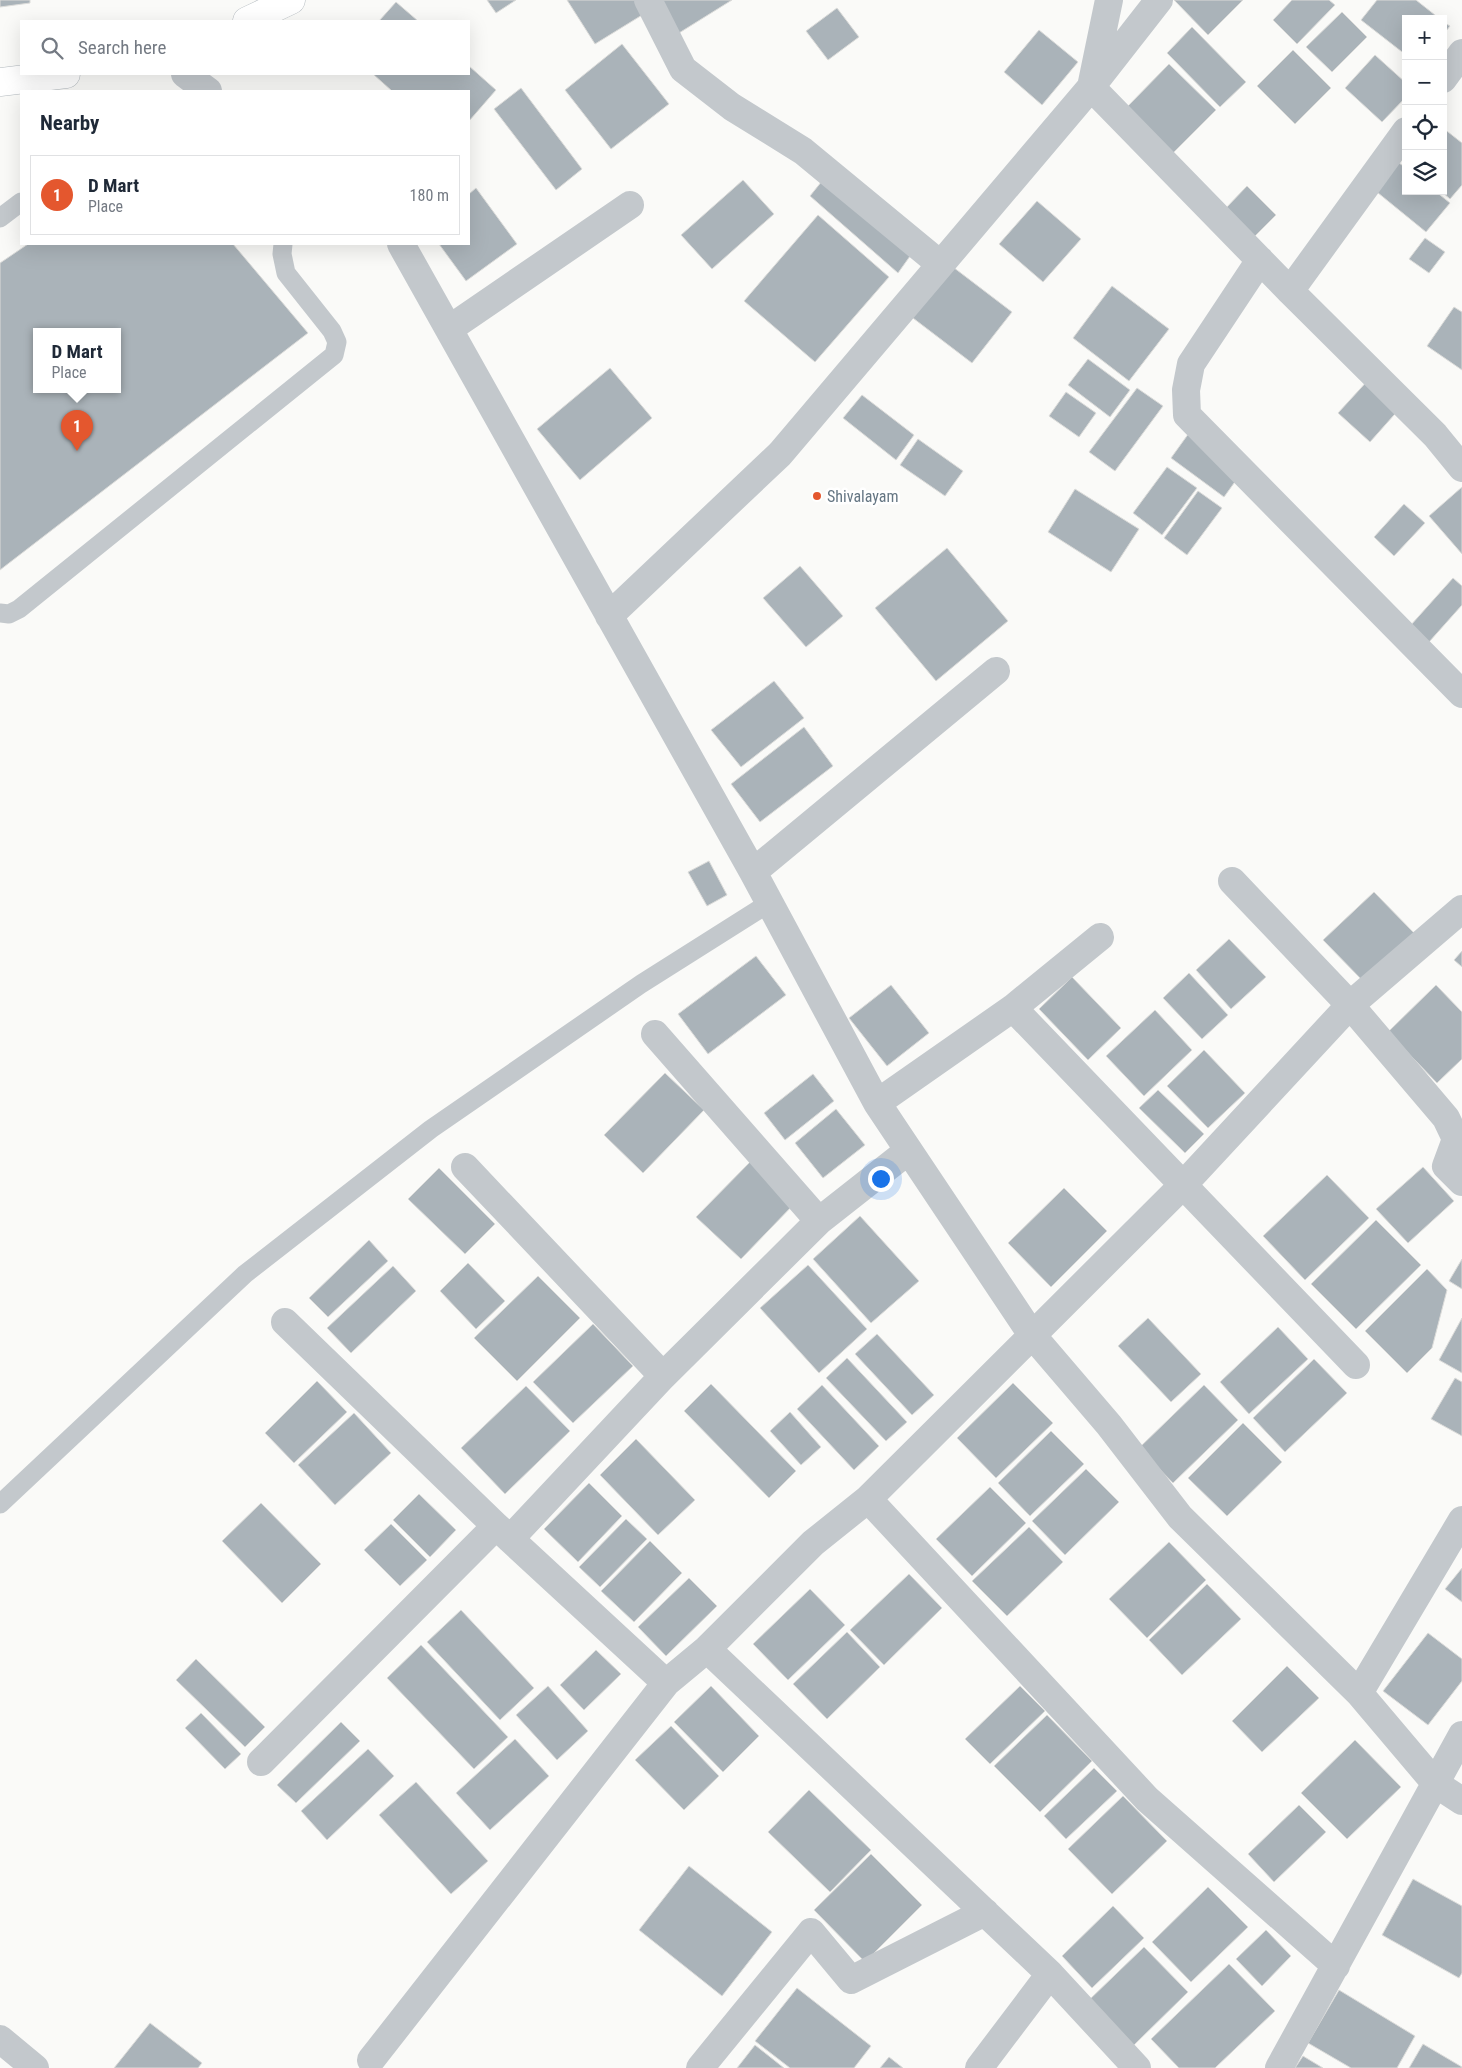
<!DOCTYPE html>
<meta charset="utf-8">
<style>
body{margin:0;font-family:"Roboto Condensed",sans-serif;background:#f2f2f3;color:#1f2937}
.controls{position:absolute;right:15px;top:15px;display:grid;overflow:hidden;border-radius:0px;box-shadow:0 5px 20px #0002}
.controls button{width:45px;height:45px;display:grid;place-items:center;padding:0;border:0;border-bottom:1px solid #e0e1e3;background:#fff;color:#1f2937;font:25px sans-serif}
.you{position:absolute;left:880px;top:1178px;width:18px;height:18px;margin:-12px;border:4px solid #fff;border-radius:50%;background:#1a73e8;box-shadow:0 0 0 8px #1a73e833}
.badge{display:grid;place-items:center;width:32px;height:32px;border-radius:50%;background:#e4572e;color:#fff;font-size:16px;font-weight:700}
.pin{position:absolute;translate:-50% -41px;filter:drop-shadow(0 1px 2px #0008)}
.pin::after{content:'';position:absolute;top:26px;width:18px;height:15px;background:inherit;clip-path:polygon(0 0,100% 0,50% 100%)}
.popup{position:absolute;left:33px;top:328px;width:88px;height:65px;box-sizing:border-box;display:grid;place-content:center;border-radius:0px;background:#fff;filter:drop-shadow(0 1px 4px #0005);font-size:16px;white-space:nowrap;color:#747a83}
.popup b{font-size:19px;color:#1f2937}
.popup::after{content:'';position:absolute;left:50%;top:100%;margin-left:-10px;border:10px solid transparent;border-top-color:#fff}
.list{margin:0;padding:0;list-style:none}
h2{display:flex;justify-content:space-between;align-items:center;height:65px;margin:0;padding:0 20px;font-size:21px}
h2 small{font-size:16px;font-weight:400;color:#747a83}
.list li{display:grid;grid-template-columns:32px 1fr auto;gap:15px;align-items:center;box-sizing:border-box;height:80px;margin:0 10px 10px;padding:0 10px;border:1px solid #e0e1e3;border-radius:0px}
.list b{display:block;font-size:19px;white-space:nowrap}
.list p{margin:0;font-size:16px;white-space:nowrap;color:#747a83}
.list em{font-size:16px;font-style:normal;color:#747a83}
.icon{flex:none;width:28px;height:28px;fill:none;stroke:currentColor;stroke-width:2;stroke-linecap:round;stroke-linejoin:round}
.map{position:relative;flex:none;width:1462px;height:2068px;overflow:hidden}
.search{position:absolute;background:#fff;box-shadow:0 5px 20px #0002;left:20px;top:20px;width:450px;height:55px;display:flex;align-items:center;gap:12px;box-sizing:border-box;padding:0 18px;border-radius:0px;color:#747a83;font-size:19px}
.panel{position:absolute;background:#fff;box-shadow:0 5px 20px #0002;left:20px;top:90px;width:450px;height:155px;border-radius:0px}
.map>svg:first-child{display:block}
</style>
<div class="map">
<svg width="1462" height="2068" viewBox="0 0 1462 2068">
<rect width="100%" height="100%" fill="#fafaf8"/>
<path fill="#aab3b9" stroke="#dcdcda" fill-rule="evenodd" d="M 0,0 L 30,0 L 30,3 L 0,7 Z
M 487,0 L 516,0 L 496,13 Z
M 567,0 L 640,0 L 647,12 L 595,44 Z
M 659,0 L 732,0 L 679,33 Z
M 1174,0 L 1243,0 L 1208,35 Z
M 1292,0 L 1329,0 L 1335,5 L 1297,44 L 1273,20 Z
M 1377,0 L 1416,0 L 1440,19 L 1406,19 L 1406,55 L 1361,20 Z
M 396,2 L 418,21 L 379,21 Z
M 837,8 L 859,37 L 828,60 L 806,31 Z
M 1342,12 L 1367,37 L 1332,72 L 1306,47 Z
M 1443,22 L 1450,26 L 1443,35 Z
M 1192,27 L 1246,82 L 1220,107 L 1167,53 Z
M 1039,30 L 1078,62 L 1042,105 L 1004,72 Z
M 622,44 L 669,104 L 611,149 L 565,90 Z
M 1293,50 L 1331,88 L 1295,124 L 1257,86 Z
M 1375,55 L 1406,83 L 1406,97 L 1382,122 L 1345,88 Z
M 1169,64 L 1216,110 L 1173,153 L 1127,107 Z
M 469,66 L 496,90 L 469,121 L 469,91 L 392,91 L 373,74 L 469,74 Z
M 521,88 L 582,169 L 556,190 L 494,109 Z
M 1443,128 L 1462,143 L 1462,185 L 1450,199 L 1441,191 L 1443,191 Z
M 1395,160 L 1406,168 L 1406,191 L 1435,191 L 1450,203 L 1426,232 L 1372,188 Z
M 743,180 L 774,214 L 712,269 L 681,235 Z
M 822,181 L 913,252 L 898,273 L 810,196 Z
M 1247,186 L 1276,215 L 1254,237 L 1225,209 Z
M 476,188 L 517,244 L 466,281 L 439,244 L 469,244 L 469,194 Z
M 1037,201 L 1081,239 L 1043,282 L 999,244 Z
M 818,215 L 889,277 L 815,362 L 744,301 Z
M 1425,238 L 1445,252 L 1429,273 L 1409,259 Z
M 28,244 L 233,244 L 308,333 L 0,570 L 0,263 ZM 37,332 L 117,332 L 117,390 L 37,390 Z
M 949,264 L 1012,312 L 972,363 L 909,315 Z
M 1112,286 L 1169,329 L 1129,381 L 1073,338 Z
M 1454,307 L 1462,312 L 1462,370 L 1427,346 Z
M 1088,359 L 1130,390 L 1110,417 L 1068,385 Z
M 610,368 L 652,418 L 580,480 L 537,429 Z
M 1371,377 L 1402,406 L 1370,442 L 1338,413 Z
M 1137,388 L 1163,406 L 1115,471 L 1089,452 Z
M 1066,392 L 1096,413 L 1079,437 L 1049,416 Z
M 862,395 L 914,435 L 896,460 L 843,418 Z
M 1189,433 L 1242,472 L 1224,497 L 1171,458 Z
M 918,439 L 963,471 L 945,496 L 900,465 Z
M 1167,467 L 1197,488 L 1162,535 L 1133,513 Z
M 1462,487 L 1462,554 L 1429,516 Z
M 1075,489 L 1139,529 L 1111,572 L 1048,532 Z
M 1198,491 L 1222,508 L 1187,555 L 1164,538 Z
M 1404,504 L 1425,523 L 1394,556 L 1374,537 Z
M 947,548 L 1008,621 L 936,681 L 875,608 Z
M 800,566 L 843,616 L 806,647 L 763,598 Z
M 1453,578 L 1462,586 L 1462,605 L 1429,642 L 1410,626 Z
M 774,681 L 804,718 L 741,767 L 711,730 Z
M 804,727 L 833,766 L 760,822 L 731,784 Z
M 709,861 L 727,895 L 707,906 L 688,872 Z
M 1374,892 L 1414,933 L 1363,981 L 1323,940 Z
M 1229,939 L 1266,977 L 1231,1009 L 1196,970 Z
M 1462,951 L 1462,967 L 1454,960 Z
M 756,956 L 786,995 L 708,1054 L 678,1014 Z
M 1189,973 L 1228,1015 L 1202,1039 L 1163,998 Z
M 1072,977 L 1121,1028 L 1088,1060 L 1039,1009 Z
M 891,985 L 929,1033 L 887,1066 L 849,1018 Z
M 1436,985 L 1462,1012 L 1462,1059 L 1437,1083 L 1388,1032 Z
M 1155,1010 L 1192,1050 L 1144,1096 L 1106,1056 Z
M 1204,1050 L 1245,1093 L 1208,1128 L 1167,1086 Z
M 665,1073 L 704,1110 L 643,1173 L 604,1135 Z
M 813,1074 L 834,1101 L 785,1140 L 764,1113 Z
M 1158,1090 L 1204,1134 L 1185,1153 L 1139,1108 Z
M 836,1109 L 865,1145 L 823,1178 L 795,1143 Z
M 752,1160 L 796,1202 L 741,1259 L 696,1217 Z
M 1423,1167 L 1454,1201 L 1408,1243 L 1376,1209 Z
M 439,1168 L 495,1224 L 465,1254 L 408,1199 Z
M 1327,1175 L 1369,1218 L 1305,1280 L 1263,1236 Z
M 1064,1188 L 1107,1231 L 1051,1287 L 1008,1243 Z
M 860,1216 L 919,1281 L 871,1323 L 813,1259 Z
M 1376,1220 L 1421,1265 L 1356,1329 L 1311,1284 Z
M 369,1240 L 388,1261 L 328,1317 L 309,1298 Z
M 1462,1259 L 1462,1289 L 1449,1281 Z
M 468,1263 L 505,1301 L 476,1329 L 440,1291 Z
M 808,1265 L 867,1329 L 819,1373 L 760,1308 Z
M 393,1266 L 416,1291 L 351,1353 L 327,1328 Z
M 1427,1269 L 1447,1290 L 1432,1348 L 1407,1373 L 1365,1331 Z
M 538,1276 L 580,1318 L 517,1381 L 474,1338 Z
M 1148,1318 L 1201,1374 L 1171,1402 L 1118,1346 Z
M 1462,1318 L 1462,1373 L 1439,1360 Z
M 593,1324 L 633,1366 L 573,1423 L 533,1382 Z
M 1278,1327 L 1308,1359 L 1249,1414 L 1220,1382 Z
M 877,1334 L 934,1395 L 912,1415 L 855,1354 Z
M 847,1358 L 907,1422 L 886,1441 L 826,1378 Z
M 1314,1359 L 1347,1393 L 1285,1452 L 1253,1418 Z
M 1455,1378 L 1462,1382 L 1462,1436 L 1431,1419 Z
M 317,1381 L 347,1412 L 294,1463 L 265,1433 Z
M 1013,1383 L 1053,1423 L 996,1478 L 957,1438 Z
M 711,1384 L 796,1471 L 769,1498 L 684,1411 Z
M 822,1385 L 879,1446 L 854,1470 L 797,1409 Z
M 1204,1385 L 1238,1420 L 1173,1483 L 1139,1448 Z
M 526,1386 L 570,1431 L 505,1494 L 461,1448 Z
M 790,1412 L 821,1447 L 801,1465 L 770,1431 Z
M 354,1413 L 391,1453 L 335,1505 L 298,1465 Z
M 1243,1423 L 1282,1462 L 1227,1516 L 1188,1478 Z
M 1051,1431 L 1084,1464 L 1030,1516 L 998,1483 Z
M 636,1439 L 695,1500 L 658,1535 L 600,1475 Z
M 1086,1469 L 1119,1502 L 1065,1555 L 1032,1521 Z
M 589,1483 L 622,1516 L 578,1562 L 544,1529 Z
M 990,1487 L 1026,1523 L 972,1576 L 936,1539 Z
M 419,1494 L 456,1530 L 430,1557 L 393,1520 Z
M 261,1503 L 321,1564 L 282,1603 L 222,1541 Z
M 626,1519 L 647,1539 L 600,1587 L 579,1567 Z
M 391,1524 L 427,1560 L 400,1586 L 364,1550 Z
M 1029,1527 L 1063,1562 L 1007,1616 L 972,1581 Z
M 650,1541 L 682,1573 L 634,1622 L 601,1591 Z
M 1169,1542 L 1206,1580 L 1147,1638 L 1109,1599 Z
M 1462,1568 L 1462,1602 L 1445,1589 Z
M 909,1574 L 942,1608 L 884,1665 L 850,1630 Z
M 689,1578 L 717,1606 L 666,1656 L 638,1627 Z
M 1207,1584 L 1241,1619 L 1182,1675 L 1149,1640 Z
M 810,1589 L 845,1625 L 788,1680 L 753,1644 Z
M 461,1610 L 534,1688 L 500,1720 L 427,1642 Z
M 847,1632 L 880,1667 L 827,1719 L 793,1684 Z
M 1428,1633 L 1462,1659 L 1462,1681 L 1428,1725 L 1383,1691 Z
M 421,1645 L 508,1737 L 474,1769 L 387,1678 Z
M 596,1650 L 621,1674 L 584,1710 L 560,1685 Z
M 196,1659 L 265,1727 L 245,1747 L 176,1680 Z
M 1287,1666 L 1319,1698 L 1262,1752 L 1232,1721 Z
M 548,1686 L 588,1731 L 557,1760 L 516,1715 Z
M 711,1686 L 759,1736 L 723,1772 L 674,1722 Z
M 1020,1686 L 1045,1711 L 990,1764 L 965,1739 Z
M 201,1713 L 241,1754 L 225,1769 L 185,1728 Z
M 1047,1715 L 1092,1761 L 1040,1812 L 994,1766 Z
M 341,1722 L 360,1741 L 296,1803 L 277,1785 Z
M 671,1726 L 719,1776 L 684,1810 L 635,1760 Z
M 515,1739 L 549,1776 L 490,1830 L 456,1793 Z
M 1355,1740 L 1401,1787 L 1347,1839 L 1301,1793 Z
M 368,1749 L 394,1776 L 327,1840 L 301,1811 Z
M 1094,1768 L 1117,1791 L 1066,1839 L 1044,1816 Z
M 416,1782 L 488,1861 L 451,1894 L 379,1815 Z
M 809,1790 L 871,1850 L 830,1892 L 768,1832 Z
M 1123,1796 L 1167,1841 L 1112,1894 L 1068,1849 Z
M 1299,1805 L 1326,1832 L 1274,1882 L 1248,1854 Z
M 871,1854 L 922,1905 L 865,1962 L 814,1910 Z
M 689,1866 L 772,1932 L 722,1996 L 639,1930 Z
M 1413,1879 L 1462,1906 L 1462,1973 L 1459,1978 L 1382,1935 Z
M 1208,1887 L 1248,1927 L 1191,1982 L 1152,1942 Z
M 1113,1906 L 1144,1938 L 1092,1988 L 1062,1956 Z
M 1266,1930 L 1291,1956 L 1262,1986 L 1236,1959 Z
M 1144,1947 L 1188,1992 L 1133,2046 L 1088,2001 Z
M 1229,1964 L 1275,2011 L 1215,2068 L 1179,2068 L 1151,2039 Z
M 797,1988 L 871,2046 L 854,2068 L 790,2068 L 755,2041 Z
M 1339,1990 L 1415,2036 L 1397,2068 L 1351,2068 L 1308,2043 Z
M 150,2023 L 202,2063 L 198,2068 L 114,2068 Z
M 1423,2044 L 1462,2067 L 1462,2068 L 1409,2068 Z
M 755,2045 L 784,2068 L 737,2068 Z
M 1303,2056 L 1323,2068 L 1295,2068 Z
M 889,2057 L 903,2068 L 880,2068 Z"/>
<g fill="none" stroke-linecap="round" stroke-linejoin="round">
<g stroke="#b3babf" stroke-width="29">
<path id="secondary" d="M 247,21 L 291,0
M 0,82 L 66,74"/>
</g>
<path stroke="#c3c8cc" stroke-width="19" d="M 0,218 L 21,202
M 0,613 L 9,614 L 19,609 L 334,355 L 337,342 L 332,331 L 286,273 L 282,254 L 283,244
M 0,1504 L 245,1274 L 431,1129 L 641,984 L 769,903"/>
<path stroke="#c3c8cc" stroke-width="28" d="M 648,0 L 683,69 L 732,107 L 803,151 L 940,264
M 1109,0 L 1091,87 L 1290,291 L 1435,435 L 1462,468
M 185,74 L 208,91
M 1443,79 L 1462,53
M 401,244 L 753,872 L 877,1103 L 1032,1335 L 1109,1425 L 1180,1517 L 1359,1693 L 1436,1784 L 1462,1801
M 1260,260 L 1191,364 L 1186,390 L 1187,415 L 1462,694
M 1290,291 L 1406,131
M 449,329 L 630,205
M 609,616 L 780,454 L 1091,87 L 1159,0
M 753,872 L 996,671
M 1232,881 L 1350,1005 L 1446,1118 L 1456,1139 L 1446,1166 L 1462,1182
M 1013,1008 L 1356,1365
M 655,1034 L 819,1221
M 877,1103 L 1013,1008 L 1100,937
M 465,1167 L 663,1376
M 285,1322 L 496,1526 L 666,1683
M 868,1499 L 1147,1799 L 1336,1966
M 510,1539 L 663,1376 L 819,1221 L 908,1151
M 707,1649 L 1050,1974 L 1137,2068
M 1359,1693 L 1462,1520
M 261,1762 L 496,1526
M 0,2039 L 35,2068
M 371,2060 L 666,1683 L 707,1649 L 813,1543 L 868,1499 L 1184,1184 L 1350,1005 L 1462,909
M 700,2068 L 811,1932 L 851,1980 L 985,1912
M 979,2068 L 1050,1974
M 1279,2068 L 1462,1735"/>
<use href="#secondary" stroke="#fff" stroke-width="28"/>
</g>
<circle fill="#e4572e" stroke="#fff" stroke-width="2" cx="817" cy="496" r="5"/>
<g text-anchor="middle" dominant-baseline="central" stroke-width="5" stroke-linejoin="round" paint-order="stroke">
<g font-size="16" fill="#657683" stroke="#fff" text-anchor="start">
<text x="827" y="496">Shivalayam</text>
</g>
</g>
</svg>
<div class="controls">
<button>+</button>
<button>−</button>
<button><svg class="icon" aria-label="locate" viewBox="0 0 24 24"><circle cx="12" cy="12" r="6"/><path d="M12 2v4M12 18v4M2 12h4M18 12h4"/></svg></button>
<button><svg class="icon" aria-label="layers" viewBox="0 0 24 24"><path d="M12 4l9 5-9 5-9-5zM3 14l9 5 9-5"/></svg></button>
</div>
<div class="you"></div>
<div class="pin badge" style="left:77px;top:451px">1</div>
<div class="popup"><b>D Mart</b>Place</div>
<div class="search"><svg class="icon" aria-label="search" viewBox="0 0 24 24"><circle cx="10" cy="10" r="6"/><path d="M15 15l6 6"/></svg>Search here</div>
<section class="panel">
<h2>Nearby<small></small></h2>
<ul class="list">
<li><span class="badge">1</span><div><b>D Mart</b><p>Place</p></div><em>180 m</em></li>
</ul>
</section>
</div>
